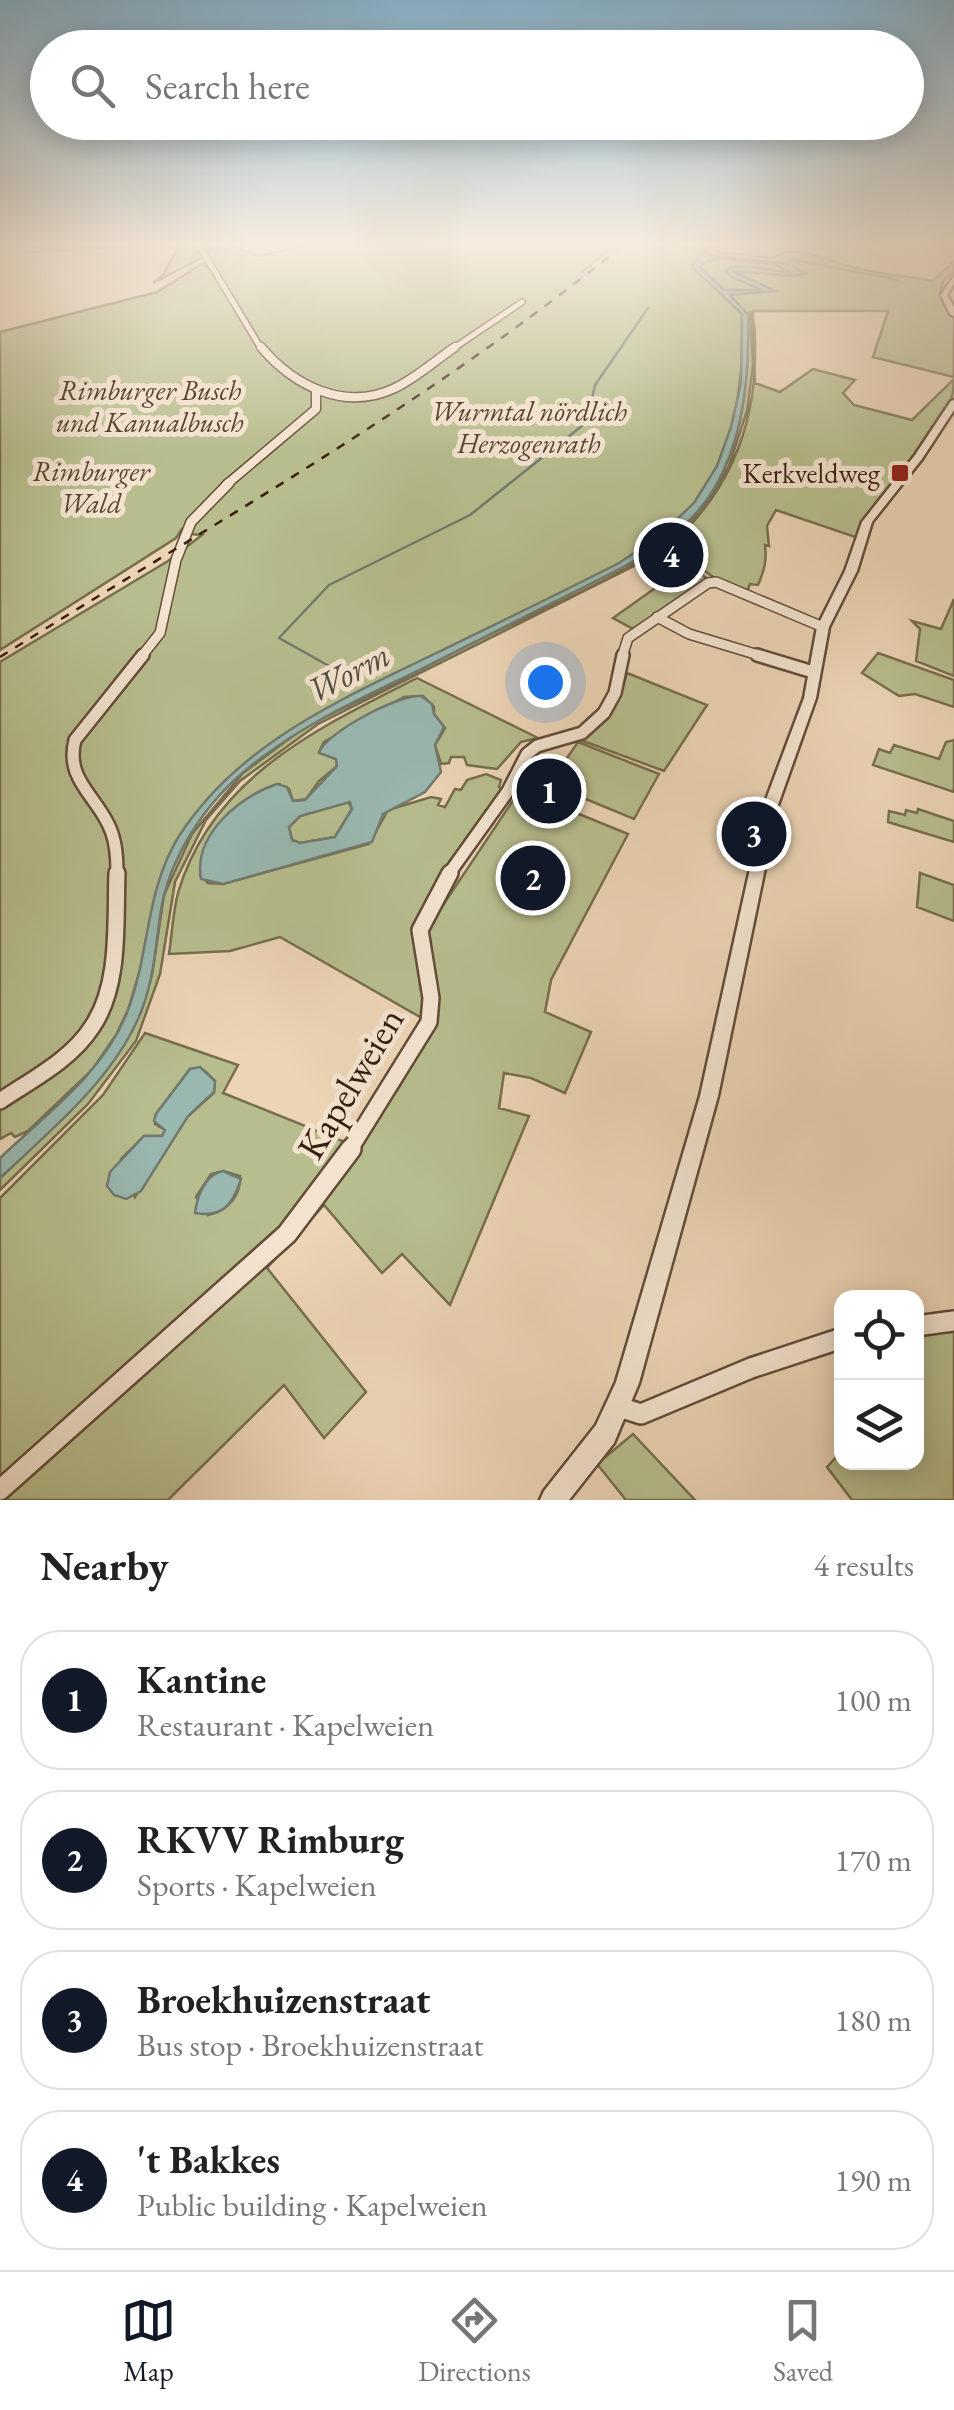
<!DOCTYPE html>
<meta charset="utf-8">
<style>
body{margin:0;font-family:"EB Garamond",serif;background:#f2f2f2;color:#222}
.controls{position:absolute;right:30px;bottom:30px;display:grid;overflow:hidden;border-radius:20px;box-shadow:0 5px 25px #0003}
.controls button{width:90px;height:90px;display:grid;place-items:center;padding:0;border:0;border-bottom:2px solid #e0e0e0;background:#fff;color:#222;font:50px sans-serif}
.you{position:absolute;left:545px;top:682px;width:35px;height:35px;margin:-25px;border:8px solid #fff;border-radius:50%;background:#1a73e8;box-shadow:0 0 0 15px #1a73e833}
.badge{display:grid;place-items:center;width:65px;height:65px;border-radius:50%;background:#111827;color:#fff;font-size:32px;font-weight:700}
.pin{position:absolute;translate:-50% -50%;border:5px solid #fff;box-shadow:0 2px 10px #0006}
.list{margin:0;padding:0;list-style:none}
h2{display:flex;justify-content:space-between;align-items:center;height:130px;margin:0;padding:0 40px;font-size:42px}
h2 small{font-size:32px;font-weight:400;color:#767676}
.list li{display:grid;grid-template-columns:65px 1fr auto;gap:30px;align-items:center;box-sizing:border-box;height:140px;margin:0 20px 20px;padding:0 20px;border:2px solid #e0e0e0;border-radius:40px}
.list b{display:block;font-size:38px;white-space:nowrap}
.list p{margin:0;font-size:32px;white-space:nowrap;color:#767676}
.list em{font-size:32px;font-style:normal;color:#767676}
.icon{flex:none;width:55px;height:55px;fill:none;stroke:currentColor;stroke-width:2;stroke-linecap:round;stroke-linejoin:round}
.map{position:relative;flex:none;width:954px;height:1500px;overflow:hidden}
.search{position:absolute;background:#fff;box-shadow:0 5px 25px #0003;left:30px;right:30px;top:30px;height:110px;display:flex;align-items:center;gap:25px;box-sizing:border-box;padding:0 35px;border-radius:55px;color:#767676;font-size:38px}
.sheet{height:770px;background:#fff}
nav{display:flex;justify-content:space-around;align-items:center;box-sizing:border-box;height:140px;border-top:2px solid #e0e0e0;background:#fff;font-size:28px;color:#767676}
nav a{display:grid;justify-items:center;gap:5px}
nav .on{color:#111827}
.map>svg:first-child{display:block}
</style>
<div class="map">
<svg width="954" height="1500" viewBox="0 0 954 1500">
<rect width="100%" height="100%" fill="#ecd4b5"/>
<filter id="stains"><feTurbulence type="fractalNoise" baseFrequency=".002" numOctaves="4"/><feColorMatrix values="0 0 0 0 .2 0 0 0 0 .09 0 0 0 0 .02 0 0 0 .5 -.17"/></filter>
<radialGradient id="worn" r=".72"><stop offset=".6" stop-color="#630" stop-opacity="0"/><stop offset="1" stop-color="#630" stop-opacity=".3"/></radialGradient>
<path fill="#b7bd8d" stroke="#776e4e" stroke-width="2.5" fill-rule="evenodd" d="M 45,242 L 195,242 L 203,257 L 153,283 L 163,275 L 176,251 L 167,244 L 30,252 Z
M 200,242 L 216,270 L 203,242 L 218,242 L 259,256 L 315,242 L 700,242 L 699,249 L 705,252 L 704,242 L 716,242 L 714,246 L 720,252 L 773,258 C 796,242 824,260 848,266 C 875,274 905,276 933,281 L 954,261 L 954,271 L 943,281 L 940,295 L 954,316 L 954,377 L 873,357 L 888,311 L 753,311 L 755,383 L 780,392 L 813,369 L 855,380 L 843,393 L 854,405 L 912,420 L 954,379 C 954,443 875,480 858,538 L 776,510 L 767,526 L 769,546 L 765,545 C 767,561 764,571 758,585 L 750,584 L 746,594 L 719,581 L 669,546 C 725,497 755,431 755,355 C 755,341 756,323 750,311 L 753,365 L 747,411 L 729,466 L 700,513 L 638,564 L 318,724 L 240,781 L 206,820 L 175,882 L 160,974 L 136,1041 L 88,1104 L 0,1190 L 0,1178 L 77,1104 L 141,1012 L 152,975 L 164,895 L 192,834 L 243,773 L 301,730 L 247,764 L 201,815 L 170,870 L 128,1010 L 116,1035 L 92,1070 L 28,1131 L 15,1137 L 11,1133 L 0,1139 L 0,1105 L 71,1055 L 105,999 L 66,1051 L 0,1094 L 0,662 L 168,561 L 202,535 L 189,534 L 190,531 L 182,529 L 176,538 L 0,650 L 0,332 L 157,292 L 202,264 L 213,269 ZM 748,316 C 749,376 744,439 712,492 C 669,562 560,599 489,635 C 430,664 371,697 311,723 L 614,570 L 683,520 L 712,485 L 734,427 Z
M 684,561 L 709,580 L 633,629 L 613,618 L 675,574 L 669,569 Z
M 954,599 L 954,676 L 916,661 L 920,629 L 912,621 L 941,629 Z
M 878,653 L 954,680 L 954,707 L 915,694 L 899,696 L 862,673 Z
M 627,673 L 707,705 L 664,771 L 575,738 C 605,732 620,701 627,673 Z
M 417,678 L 538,738 L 521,742 L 497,769 L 467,765 L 464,757 L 451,757 L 449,763 L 441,764 L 435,745 L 445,728 L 434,714 L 434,707 L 423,696 L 404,697 L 324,742 L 319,752 L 336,759 L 337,766 L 319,781 L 306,799 L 293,801 L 289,789 L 279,784 C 240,794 205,834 200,874 L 208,883 L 223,884 L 369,844 L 388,810 L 431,797 L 441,799 L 438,805 L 445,807 L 455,789 L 461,790 L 467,780 L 486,774 L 501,780 L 499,787 L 504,789 L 424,909 L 427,1021 L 280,937 L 230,951 L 169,954 C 172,934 173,912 178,893 C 212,777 318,728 417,678 Z
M 954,740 L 954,792 L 873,765 L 879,749 L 890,753 L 894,745 L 939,759 L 946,742 Z
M 578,742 L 659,774 L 634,819 L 549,784 Z
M 520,790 L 628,834 L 551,980 L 545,1012 L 591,1032 L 565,1093 L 531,1078 L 504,1073 L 499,1108 L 529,1116 L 450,1305 L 402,1254 L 382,1273 L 324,1205 L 267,1268 L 366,1392 L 324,1438 L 284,1385 L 168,1500 L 0,1500 L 0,1495 L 259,1264 L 392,1092 L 397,1091 L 438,1015 L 427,929 Z
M 348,802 L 352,809 L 335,837 L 300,843 L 292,840 L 289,827 L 300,816 Z
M 918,809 L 954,821 L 954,842 L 888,822 L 889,811 L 905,815 L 906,810 L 917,813 Z
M 920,873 L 954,885 L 954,921 L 917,907 Z
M 145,1033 L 238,1065 L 223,1093 L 350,1144 L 300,1215 L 0,1485 L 0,1198 L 103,1095 ZM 190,1069 L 205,1071 L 215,1081 L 214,1093 L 188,1116 L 135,1197 L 121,1159 L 144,1136 L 162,1136 L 165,1130 L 155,1124 L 156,1114 ZM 223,1171 L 240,1176 C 241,1195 228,1211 208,1215 L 196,1197 L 211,1174 Z
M 954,1328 L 954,1500 L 852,1500 L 827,1467 L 841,1452 L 842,1462 L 916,1462 L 917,1333 Z
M 633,1434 L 695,1500 L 626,1500 L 597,1464 Z"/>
<path fill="#99b8b0" stroke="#727a70" stroke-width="2.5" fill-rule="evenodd" d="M 694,242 L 704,242 L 702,250 L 712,256 L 790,264 L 806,274 L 794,276 L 733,271 L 775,291 L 730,295 L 748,315 C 750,375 744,438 714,489 C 681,544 618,570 564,597 C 514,622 465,647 415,672 C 358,700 302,725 252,765 C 206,801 168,858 160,916 C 155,952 153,986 138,1019 C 110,1082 50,1131 0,1178 L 0,1158 C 46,1114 105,1072 128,1010 C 150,952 145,891 179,836 C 238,745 334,703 428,657 C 492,626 556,595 619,563 L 658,537 L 694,503 L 717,466 L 731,427 L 741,383 L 742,314 L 694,269 L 692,265 L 700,257 L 694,249 ZM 721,258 L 775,265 L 791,273 L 748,266 L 729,268 L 726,271 L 732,277 L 762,290 L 724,290 L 700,267 L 707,261 Z
M 421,696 L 432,704 L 434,714 L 444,727 L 435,745 L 441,772 L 425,792 L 383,814 L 372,842 L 223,884 L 201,879 C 193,834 240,797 277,784 L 287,787 L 293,801 L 305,800 L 337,766 L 336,759 L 319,753 C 325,733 399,694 421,696 ZM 350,802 L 352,809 L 335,837 L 300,843 L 292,840 L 289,827 L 300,816 Z
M 200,1067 L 215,1081 L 214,1092 L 188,1116 L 141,1191 L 126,1199 L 114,1195 L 107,1186 L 110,1172 L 144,1136 L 162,1136 L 165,1130 L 154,1121 L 156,1114 L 190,1069 Z
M 223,1171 L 241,1179 C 233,1204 223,1218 195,1213 C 197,1197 205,1174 223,1171 Z"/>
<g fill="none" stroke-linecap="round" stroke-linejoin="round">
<path stroke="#727a70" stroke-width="2.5" d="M 788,265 L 790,259 L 898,280
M 582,272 L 619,242
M 587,422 L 595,385 L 648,308
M 356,681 L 279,638 L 329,585 L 470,515 L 583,425"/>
<g stroke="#644c39" stroke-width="8">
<path id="minor-far5" d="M 197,242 L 262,350
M 451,350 L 522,302"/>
</g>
<g stroke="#644c39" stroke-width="11">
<path id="minor-far4" d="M 261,347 C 294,386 345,412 395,388 C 416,378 436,360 455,347
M 226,485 L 316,409 L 316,392"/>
</g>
<g stroke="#644c39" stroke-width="12">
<path id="minor-far3" d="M 657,617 L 689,634 L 765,657
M 141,657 L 160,633 L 176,560 L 191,522 L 229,483
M 622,657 L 628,638 L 708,583 L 716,582 L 823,627"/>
</g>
<g stroke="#644c39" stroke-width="16">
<path id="minor-far2" d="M 757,655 L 813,672
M 117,875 C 117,856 116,837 106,820 C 90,791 66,776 75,740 L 143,655
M 448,875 L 508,791 L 527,754 L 537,746 L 582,733 L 604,713 L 615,693 L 623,655"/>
</g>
<g stroke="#644c39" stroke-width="20">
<path id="minor-far1" d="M 0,1101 C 31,1080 71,1060 92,1027 C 121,985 115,921 117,873
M 349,1151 L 429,1022 L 431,998 L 420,930 L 450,873"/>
</g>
<g stroke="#644c39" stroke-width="24">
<path id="minor" d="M 916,1326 L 954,1321
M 619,1407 L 641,1414 L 751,1368 L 842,1338
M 0,1490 L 287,1234 L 351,1149"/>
</g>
<g stroke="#644c39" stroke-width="5">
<path id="tertiary" d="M 954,276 L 954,284 L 947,295 L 954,307 L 954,316 L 950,314 L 941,295 Z
M 954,400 L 954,410 L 922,459 L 872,522 L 857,571 L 829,627 L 816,698 L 778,805 L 718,1096 L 639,1383 L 614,1443 L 569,1500 L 540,1500 L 544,1491 L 596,1425 L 616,1382 L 700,1096 L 764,805 L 804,698 L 817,627 L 845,571 L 862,522 L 915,455 L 951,401 Z"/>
</g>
<use href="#minor-far5" stroke="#f3e3cf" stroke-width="5"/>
<use href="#minor-far4" stroke="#f3e3cf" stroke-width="8"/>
<use href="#minor-far3" stroke="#f3e3cf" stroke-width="9"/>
<use href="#minor-far2" stroke="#f3e3cf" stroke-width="11"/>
<use href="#minor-far1" stroke="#f3e3cf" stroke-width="15"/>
<use href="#minor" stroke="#f3e3cf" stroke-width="19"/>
<use href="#tertiary" fill="#f3e3cf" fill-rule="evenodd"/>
<path stroke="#371e10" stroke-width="2.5" stroke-dasharray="9 9" stroke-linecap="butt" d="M 0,657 C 212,524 433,401 627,242"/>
</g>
<linearGradient id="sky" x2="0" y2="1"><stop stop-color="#88b6d2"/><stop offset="0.54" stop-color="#f6ecde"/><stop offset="1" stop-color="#f6ecde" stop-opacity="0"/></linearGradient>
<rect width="954" height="452" fill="url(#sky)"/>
<rect fill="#8f2418" stroke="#f3e3cf" stroke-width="4" x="890" y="463" width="20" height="20" rx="5"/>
<g text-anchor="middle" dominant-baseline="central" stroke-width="10" stroke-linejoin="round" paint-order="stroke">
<g font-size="28" font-style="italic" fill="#57462f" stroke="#f3e3cf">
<text x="150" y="390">Rimburger Busch<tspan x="150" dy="32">und Kanualbusch</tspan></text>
<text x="529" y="411">Wurmtal nördlich<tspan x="529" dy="32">Herzogenrath</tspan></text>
<text x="91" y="471">Rimburger<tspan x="91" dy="32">Wald</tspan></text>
</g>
<g font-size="28" fill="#371e10" stroke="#f3e3cf" text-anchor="end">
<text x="880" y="473">Kerkveldweg</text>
</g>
<g font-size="35" font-style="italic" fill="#544c40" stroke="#f3e3cf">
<text transform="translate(348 672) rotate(-28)">Worm</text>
</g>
<g font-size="38" fill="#371e10" stroke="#f3e3cf">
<text transform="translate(350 1083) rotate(-59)">Kapelweien</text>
</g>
</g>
<rect width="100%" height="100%" filter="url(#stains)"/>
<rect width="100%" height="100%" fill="url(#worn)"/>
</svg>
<div class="controls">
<button><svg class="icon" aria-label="locate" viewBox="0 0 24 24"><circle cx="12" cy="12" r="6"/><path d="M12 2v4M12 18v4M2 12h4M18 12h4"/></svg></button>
<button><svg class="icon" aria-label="layers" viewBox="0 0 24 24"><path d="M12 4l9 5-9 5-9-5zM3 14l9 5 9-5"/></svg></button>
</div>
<div class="you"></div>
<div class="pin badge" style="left:549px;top:791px">1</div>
<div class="pin badge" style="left:533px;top:878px">2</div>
<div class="pin badge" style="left:754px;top:834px">3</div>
<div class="pin badge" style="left:671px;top:555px">4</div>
<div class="search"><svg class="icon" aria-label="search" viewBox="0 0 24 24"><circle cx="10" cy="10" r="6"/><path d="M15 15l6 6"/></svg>Search here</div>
</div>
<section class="sheet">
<h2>Nearby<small>4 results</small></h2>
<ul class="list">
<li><span class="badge">1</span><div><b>Kantine</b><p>Restaurant · Kapelweien</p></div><em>100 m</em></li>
<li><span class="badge">2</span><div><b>RKVV Rimburg</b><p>Sports · Kapelweien</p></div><em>170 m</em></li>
<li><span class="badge">3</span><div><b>Broekhuizenstraat</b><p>Bus stop · Broekhuizenstraat</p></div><em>180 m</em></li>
<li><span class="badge">4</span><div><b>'t Bakkes</b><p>Public building · Kapelweien</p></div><em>190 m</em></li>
</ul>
</section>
<nav>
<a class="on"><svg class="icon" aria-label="map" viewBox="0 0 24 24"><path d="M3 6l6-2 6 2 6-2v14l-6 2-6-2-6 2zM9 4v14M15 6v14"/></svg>Map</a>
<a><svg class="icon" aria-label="directions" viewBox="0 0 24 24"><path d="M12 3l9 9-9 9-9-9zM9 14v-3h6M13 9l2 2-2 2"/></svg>Directions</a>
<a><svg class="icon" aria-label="saved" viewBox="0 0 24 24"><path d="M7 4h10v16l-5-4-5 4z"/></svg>Saved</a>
</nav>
